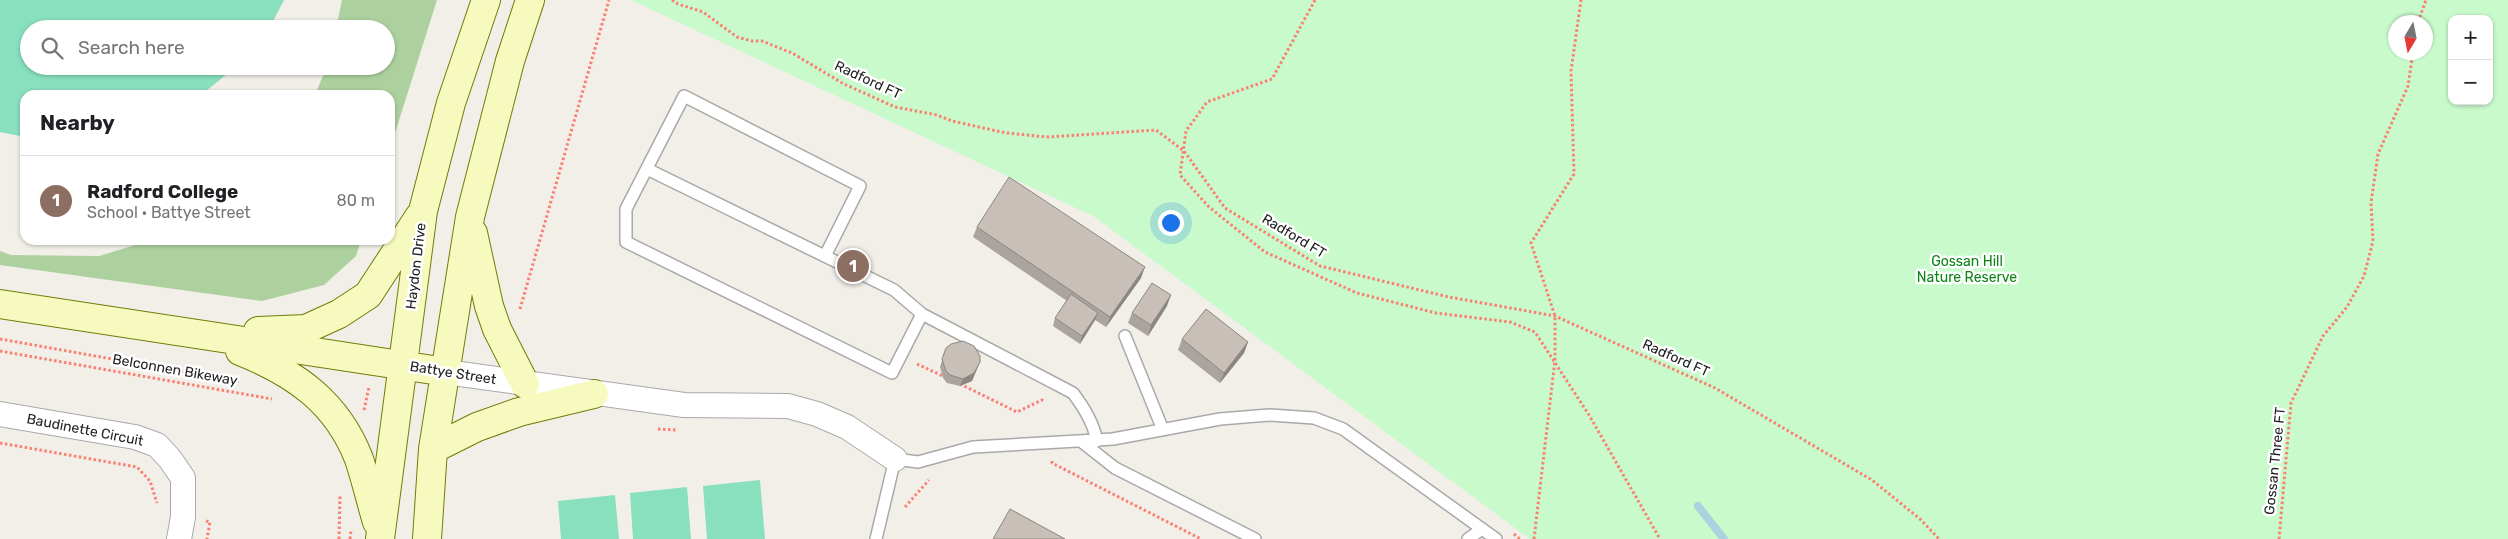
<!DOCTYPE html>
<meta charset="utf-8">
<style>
body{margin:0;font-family:Rubik,sans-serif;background:#f6f6f6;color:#202124}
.controls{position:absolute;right:15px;top:15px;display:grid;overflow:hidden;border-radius:10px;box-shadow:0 1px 4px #0004}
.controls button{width:45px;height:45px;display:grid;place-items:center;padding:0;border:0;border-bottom:1px solid #e0e0e0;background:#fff;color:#202124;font:25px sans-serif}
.compass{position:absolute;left:2388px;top:15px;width:45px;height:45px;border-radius:50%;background:#fff;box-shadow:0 1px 4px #0004;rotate:190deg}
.you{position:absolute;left:1170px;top:222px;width:18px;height:18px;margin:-12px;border:4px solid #fff;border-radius:50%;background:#1a73e8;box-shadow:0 0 0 8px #1a73e833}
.badge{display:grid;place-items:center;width:32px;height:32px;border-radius:50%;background:#ea580c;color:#fff;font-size:16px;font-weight:700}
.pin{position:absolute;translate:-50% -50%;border:2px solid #fff;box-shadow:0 1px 5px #0006}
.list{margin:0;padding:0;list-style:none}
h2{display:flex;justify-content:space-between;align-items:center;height:65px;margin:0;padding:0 20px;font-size:21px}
h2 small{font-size:16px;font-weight:400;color:#757577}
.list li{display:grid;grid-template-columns:32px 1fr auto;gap:15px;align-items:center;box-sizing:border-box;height:90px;padding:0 20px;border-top:1px solid #e0e0e0}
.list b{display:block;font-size:19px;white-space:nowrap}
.list p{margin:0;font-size:16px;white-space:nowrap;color:#757577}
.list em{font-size:16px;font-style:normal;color:#757577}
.icon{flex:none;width:28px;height:28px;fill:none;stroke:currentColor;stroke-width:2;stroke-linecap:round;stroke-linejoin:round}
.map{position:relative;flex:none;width:2508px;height:539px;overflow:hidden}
.search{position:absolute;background:#fff;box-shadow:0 1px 4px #0004;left:20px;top:20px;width:375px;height:55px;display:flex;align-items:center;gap:12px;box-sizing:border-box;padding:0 18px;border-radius:28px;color:#757577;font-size:19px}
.panel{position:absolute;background:#fff;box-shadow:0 1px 4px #0004;left:20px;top:90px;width:375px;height:155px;border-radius:15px}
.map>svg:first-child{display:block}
</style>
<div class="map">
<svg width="2508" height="539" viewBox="0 0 2508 539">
<rect width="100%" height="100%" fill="#f2efe9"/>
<path fill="#add19e" d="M 342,0 L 437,0 L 390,149 L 390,95 L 315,95 L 327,66 L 386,66 L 386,29 L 336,29 Z
M 152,240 L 361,240 L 356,256 L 324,285 L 262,301 L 0,265 L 0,251 L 11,255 L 99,256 Z"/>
<path fill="#c8facc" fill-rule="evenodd" d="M 631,0 L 2508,0 L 2508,539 L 1530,539 L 1093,216 ZM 2452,19 L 2489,19 L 2489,101 L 2452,101 ZM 2396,22 L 2426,22 L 2426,52 L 2396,52 Z"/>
<path fill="#88e0be" d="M 0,0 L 284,0 L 269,29 L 29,29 L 29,66 L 237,66 L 201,95 L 25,95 L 25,137 L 0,132 Z
M 760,480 L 765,539 L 707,539 L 703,486 Z
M 687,487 L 691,539 L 633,539 L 630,493 Z
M 615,495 L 619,539 L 561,539 L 558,501 Z"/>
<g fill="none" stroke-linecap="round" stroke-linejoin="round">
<path stroke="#aad3df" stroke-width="8" d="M 1698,506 L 1724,539"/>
<g stroke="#a9a9a9" stroke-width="14">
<path id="lane" d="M 647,169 L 894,290 L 922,314 L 1073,393 C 1084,408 1093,422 1097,441
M 825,256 L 860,186 L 684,96 L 626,209 L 626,242 L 892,373 L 922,314
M 1125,336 L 1163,430
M 1082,442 L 1115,468 L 1255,539
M 876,539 L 895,459 L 918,462 L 973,447 L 1113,439 L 1220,419 L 1269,415 L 1314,418 L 1343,429 L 1496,539
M 1468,539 L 1482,529"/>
</g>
<g stroke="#a9a9a9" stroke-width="26">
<path id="street" d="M 446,372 L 684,405 L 788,406 L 817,414 L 847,427 L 895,459
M 0,414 L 135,437 L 157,445 L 170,459 L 183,478 L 183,517 L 179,539"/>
</g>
<g stroke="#707d05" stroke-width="30">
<path id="secondary" d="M 473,233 L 489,306 L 497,329 L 525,384
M 0,304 L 446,372
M 258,331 L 306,329 L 339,314 L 368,295 L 419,217
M 240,351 C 295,373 337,402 359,459 C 366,480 371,502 377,522
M 433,449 L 477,427 L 519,412 L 594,394
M 380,539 L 423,211 L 451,103 L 486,0
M 427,539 L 433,449 L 470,217 L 510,61 L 530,0"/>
</g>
<path stroke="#fa8072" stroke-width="3" stroke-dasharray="2.5 2.5" stroke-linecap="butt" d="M 672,0 L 678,4 L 703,12 L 737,37 L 752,41 L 762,41 L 792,53 L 844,84 L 895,107 L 937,115 L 952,121 L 1006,133 L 1048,137 L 1156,130 L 1184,151 L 1225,208 L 1320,266 L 1449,297 L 1555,316 L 1715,388 L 1872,480 L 1920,519 L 1939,539
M 1315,0 L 1272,79 L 1207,102 L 1186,131 L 1180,175 L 1209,207 L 1265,252 L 1357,293 L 1436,313 L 1510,322 L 1535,332 L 1589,415 L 1660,539
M 2418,22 L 2426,0
M 520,309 L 609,0
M 0,339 L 241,382
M 0,351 L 272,399
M 917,364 L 945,377
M 960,384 L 1017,412 L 1042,400 L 1045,401
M 364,410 L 369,387
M 658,429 L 676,430
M 0,443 L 137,467 L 150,481 L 157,503
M 1052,461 L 1052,463 L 1201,539
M 905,507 L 929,480
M 206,521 L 210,522 L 207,539
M 1514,534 L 1520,539
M 339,539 L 340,496
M 350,539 L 351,530
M 1534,539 L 1555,360 L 1555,316 L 1531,243 L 1574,174 L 1571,71 L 1581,0
M 2279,539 L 2291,403 L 2323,336 L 2347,307 L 2364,276 L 2373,241 L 2371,203 L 2378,154 L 2408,86 L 2413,52"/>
<use href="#lane" stroke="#fff" stroke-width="11"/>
<use href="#street" stroke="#fff" stroke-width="24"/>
<use href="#secondary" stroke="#f7fabf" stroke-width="28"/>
</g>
<path fill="#aba49e" d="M 977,227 L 1141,278 L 1106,327 L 1095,320 L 1080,344 L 1053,326 L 1055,318 L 1067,301 L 973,237 Z
M 1167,306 L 1148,336 L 1128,323 L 1132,313 Z
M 1182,339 L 1248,342 L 1244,353 L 1220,383 L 1178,350 Z
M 946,348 L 977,369 L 972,381 L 960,386 L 947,383 L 943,378 L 940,367 Z"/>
<path fill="#8b8681" d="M 1145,267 L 1141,278 L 1106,327 L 1110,317 Z
M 1171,295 L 1167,306 L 1148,336 L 1151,325 Z
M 1098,313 L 1095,320 L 1080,344 L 1082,336 Z
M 1248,342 L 1244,353 L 1220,383 L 1224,373 Z
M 980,362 L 977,369 L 972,381 L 960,386 L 963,379 Z"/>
<path fill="#c7bfb8" stroke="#8b8681" d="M 1009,177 L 1145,267 L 1110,317 L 977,227 Z
M 1152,283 L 1171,295 L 1151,325 L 1132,313 Z
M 1071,294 L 1098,313 L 1082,336 L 1055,318 Z
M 1206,309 L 1248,342 L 1224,373 L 1182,339 Z
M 963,341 L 974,346 L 980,356 L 980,362 L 974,373 L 963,379 L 950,375 L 946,371 L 942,359 L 946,348 L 951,344 Z
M 1010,509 L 1065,539 L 993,539 Z"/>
<g text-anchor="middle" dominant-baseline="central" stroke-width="5" stroke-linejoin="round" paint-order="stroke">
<g font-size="14" fill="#222" stroke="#fff">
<text transform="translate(868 80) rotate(25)">Radford FT</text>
<text transform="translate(1294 236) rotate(31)">Radford FT</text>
<text transform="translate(416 266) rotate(-83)">Haydon Drive</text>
<text transform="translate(1676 358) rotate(24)">Radford FT</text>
<text transform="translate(175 370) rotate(10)">Belconnen Bikeway</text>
<text transform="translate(453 373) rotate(9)">Battye Street</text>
<text transform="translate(85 430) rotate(11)">Baudinette Circuit</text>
<text transform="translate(2275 461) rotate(-84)">Gossan Three FT</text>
</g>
<g font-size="14" fill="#0c8416" stroke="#fff">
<text x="1967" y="261">Gossan Hill<tspan x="1967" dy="16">Nature Reserve</tspan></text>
</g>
</g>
</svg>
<div class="controls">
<button>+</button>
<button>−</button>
</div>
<svg class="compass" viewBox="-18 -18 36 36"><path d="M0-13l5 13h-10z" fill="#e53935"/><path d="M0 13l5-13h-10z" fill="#757577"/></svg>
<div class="you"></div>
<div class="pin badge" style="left:853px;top:266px;background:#8d6e63">1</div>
<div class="search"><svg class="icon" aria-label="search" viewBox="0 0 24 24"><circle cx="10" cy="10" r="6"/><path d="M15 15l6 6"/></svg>Search here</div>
<section class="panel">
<h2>Nearby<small></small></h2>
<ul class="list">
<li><span class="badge" style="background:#8d6e63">1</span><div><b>Radford College</b><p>School · Battye Street</p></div><em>80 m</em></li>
</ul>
</section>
</div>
